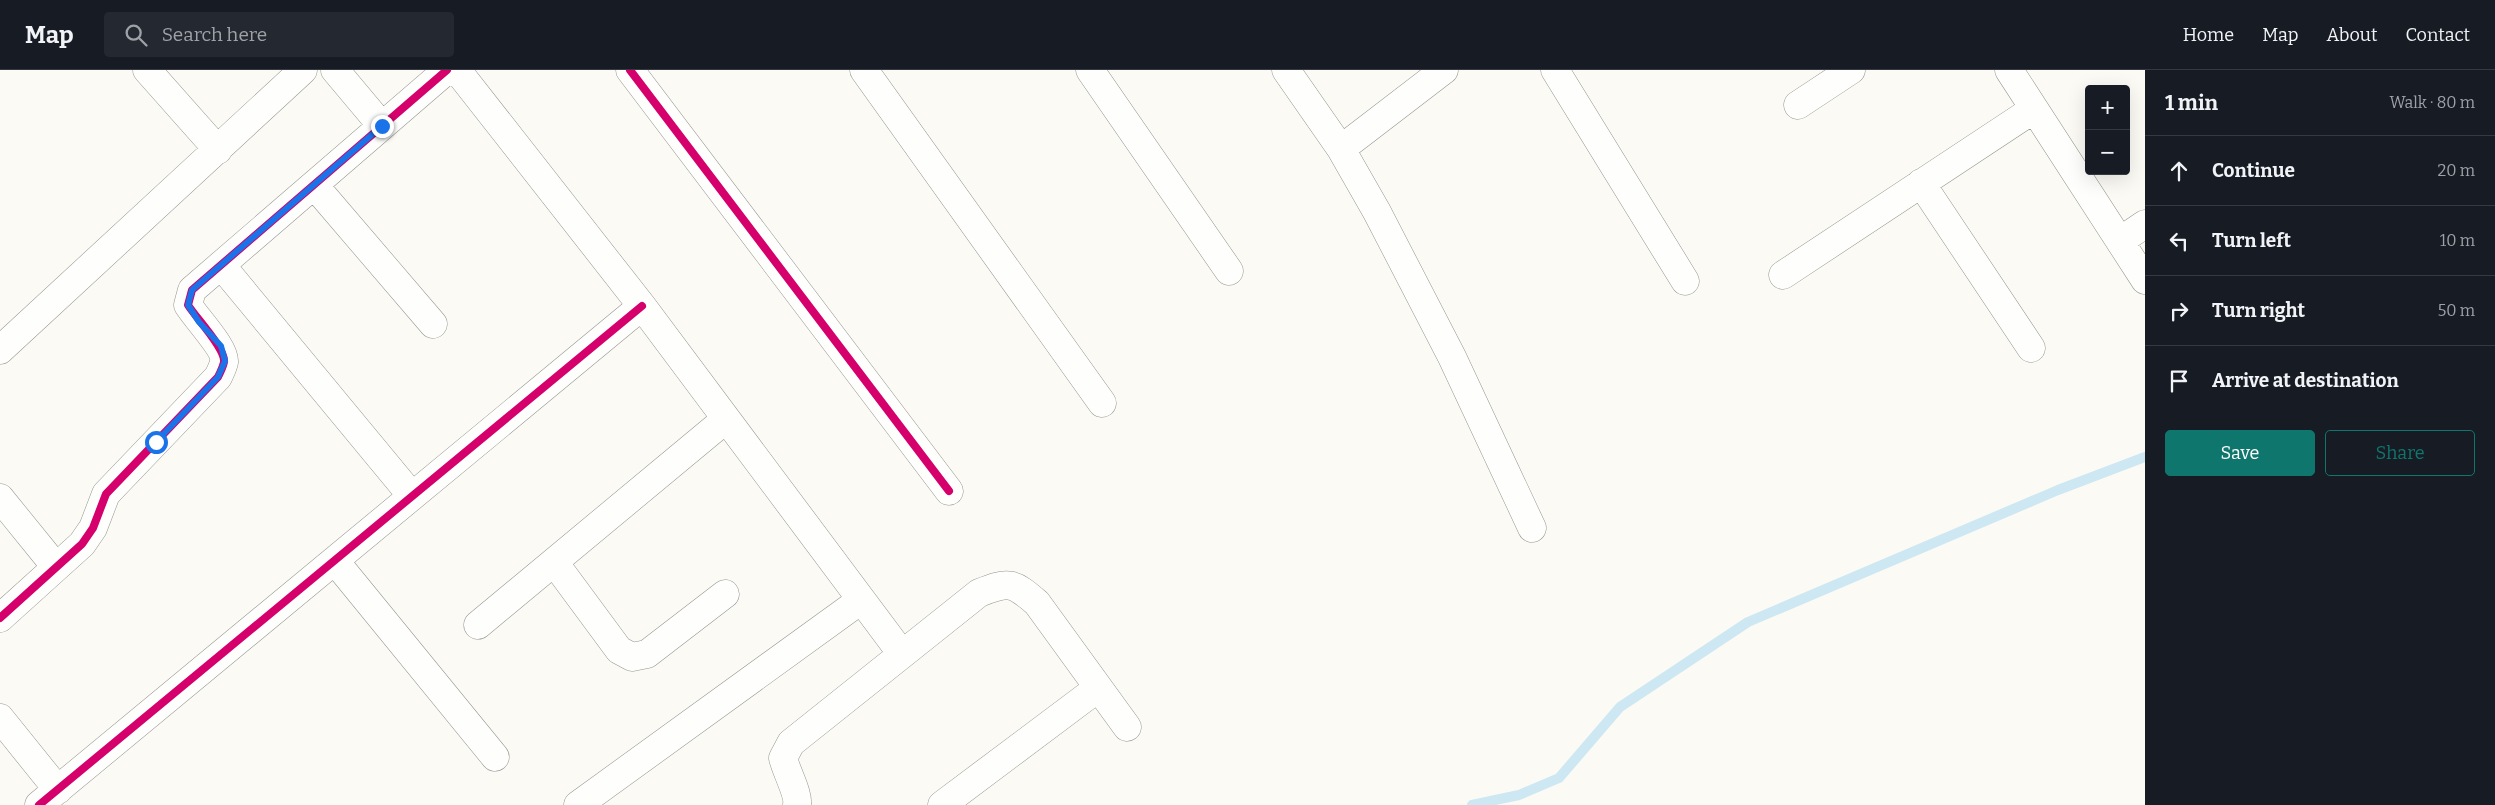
<!DOCTYPE html>
<meta charset="utf-8">
<style>
body{margin:0;font-family:Bitter,serif;background:#242831;color:#f1f3f6}
.controls{position:absolute;right:15px;top:15px;display:grid;overflow:hidden;border-radius:5px;box-shadow:0 5px 20px #0002}
.controls button{width:45px;height:45px;display:grid;place-items:center;padding:0;border:0;border-bottom:1px solid #363941;background:#171b24;color:#f1f3f6;font:25px sans-serif}
.stop{position:absolute;width:15px;height:15px;margin:-11px;border:4px solid #1a73e8;border-radius:50%;background:#fff}
.stop.end{background:#1a73e8;border-color:#fff;box-shadow:0 1px 5px #0008}
.list{margin:0;padding:0;list-style:none}
h2{display:flex;justify-content:space-between;align-items:center;height:65px;margin:0;padding:0 20px;font-size:21px}
h2 small{font-size:16px;font-weight:400;color:#9ea1a6}
.list li{display:grid;grid-template-columns:32px 1fr auto;gap:15px;align-items:center;box-sizing:border-box;height:70px;padding:0 20px;border-top:1px solid #363941}
.list b{display:block;font-size:19px;white-space:nowrap}
.list em{font-size:16px;font-style:normal;color:#9ea1a6}
.actions{display:flex;gap:10px;padding:15px 20px}
.actions a{flex:1;padding:11px 0;border:1px solid #0f766e;border-radius:5px;text-align:center;font-size:18px;color:#0f766e}
.actions .main{background:#0f766e;color:#fff}
.icon{flex:none;width:28px;height:28px;fill:none;stroke:currentColor;stroke-width:2;stroke-linecap:round;stroke-linejoin:round}
.map{position:relative;flex:none;width:2145px;height:735px;overflow:hidden}
header{display:flex;align-items:center;gap:30px;box-sizing:border-box;height:70px;padding:0 25px;background:#171b24;border-bottom:1px solid #363941}
header strong{font-size:24px}
nav{display:flex;gap:28px;margin-inline-start:auto;font-size:18px}
.search{width:350px;height:45px;background:#242831;display:flex;align-items:center;gap:12px;box-sizing:border-box;padding:0 18px;border-radius:5px;color:#9ea1a6;font-size:19px}
main{display:flex}
aside{flex:1;background:#171b24}
.map>svg:first-child{display:block}
</style>
<header>
<strong>Map</strong>
<div class="search"><svg class="icon" aria-label="search" viewBox="0 0 24 24"><circle cx="10" cy="10" r="6"/><path d="M15 15l6 6"/></svg>Search here</div>
<nav><a>Home</a><a>Map</a><a>About</a><a>Contact</a></nav>
</header>
<main>
<div class="map">
<svg width="2145" height="735" viewBox="0 0 2145 735">
<rect width="100%" height="100%" fill="#fbfaf4"/>
<g fill="none" stroke-linecap="round" stroke-linejoin="round">
<path stroke="#cde8f3" stroke-width="10" d="M 1472,735 L 1519,725 L 1559,708 L 1620,637 L 1748,552 L 2058,420 L 2145,387"/>
<g stroke="#959592" stroke-width="29">
<path id="minor" d="M 147,0 L 218,80
M 335,0 L 382,56
M 457,0 L 642,236 L 902,584
M 630,0 L 949,421
M 864,0 L 1102,333
M 1090,0 L 1229,201
M 1286,0 L 1341,79 L 1377,142 L 1452,287 L 1532,458
M 1555,0 L 1685,211
M 2009,0 L 2145,210
M 1798,35 L 1851,0
M 1341,79 L 1444,0
M 1921,113 L 2031,278
M 314,115 L 433,254
M 2120,171 L 2145,154
M 221,195 L 412,426
M 1783,205 L 2034,39
M 0,280 L 303,0
M 0,428 L 56,497
M 335,491 L 495,687
M 554,492 L 619,580 L 632,587 L 647,584 L 725,524
M 0,548 L 82,474 L 93,458 L 106,424 L 218,307 C 220,303 223,297 224,292 C 226,279 196,248 188,235 L 192,220 L 447,0
M 478,555 L 726,349
M 0,648 L 58,720
M 39,735 L 642,236
M 578,735 L 861,530
M 797,735 C 799,724 786,701 783,688 L 791,673 L 979,523 C 1009,511 1013,512 1037,533 L 1127,657
M 942,735 L 1098,618"/>
</g>
<use href="#minor" stroke="#fefefd" stroke-width="28"/>
<g stroke="#fff" stroke-width="11">
<path id="cycleway" d="M 630,0 L 949,421
M 0,548 L 82,474 L 93,458 L 106,424 L 218,307 C 220,303 223,297 224,292 C 226,279 196,248 188,235 L 192,220 L 447,0
M 39,735 L 642,236"/>
</g>
<use href="#cycleway" stroke="#d6006c" stroke-width="8"/>
</g>
<g fill="none" stroke-linecap="round" stroke-linejoin="round">
<path stroke="#1a73e8" stroke-width="6" d="M 156,372 L 218,307 L 225,291 L 221,276 L 199,252 L 188,235 L 192,220 L 382,56"/>
</g>
</svg>
<div class="controls">
<button>+</button>
<button>−</button>
</div>
<div class="stop" style="left:156px;top:372px"></div>
<div class="stop end" style="left:382px;top:56px"></div>
</div>
<aside>
<h2>1 min<small>Walk · 80 m</small></h2>
<ul class="list">
<li><svg class="icon" aria-label="ahead" viewBox="0 0 24 24"><path d="M12 20V5M6 11l6-6 6 6"/></svg><div><b>Continue</b></div><em>20 m</em></li>
<li><svg class="icon" aria-label="left" viewBox="0 0 24 24"><path d="M17 20v-9H6M10 6l-5 5 5 5"/></svg><div><b>Turn left</b></div><em>10 m</em></li>
<li><svg class="icon" aria-label="right" viewBox="0 0 24 24"><path d="M7 20v-9h11M14 6l5 5-5 5"/></svg><div><b>Turn right</b></div><em>50 m</em></li>
<li><svg class="icon" aria-label="arrive" viewBox="0 0 24 24"><path d="M6 21V4h12l-3 4 3 4H6"/></svg><div><b>Arrive at destination</b></div></li>
</ul>
<div class="actions"><a class="main">Save</a><a>Share</a></div>
</aside>
</main>
